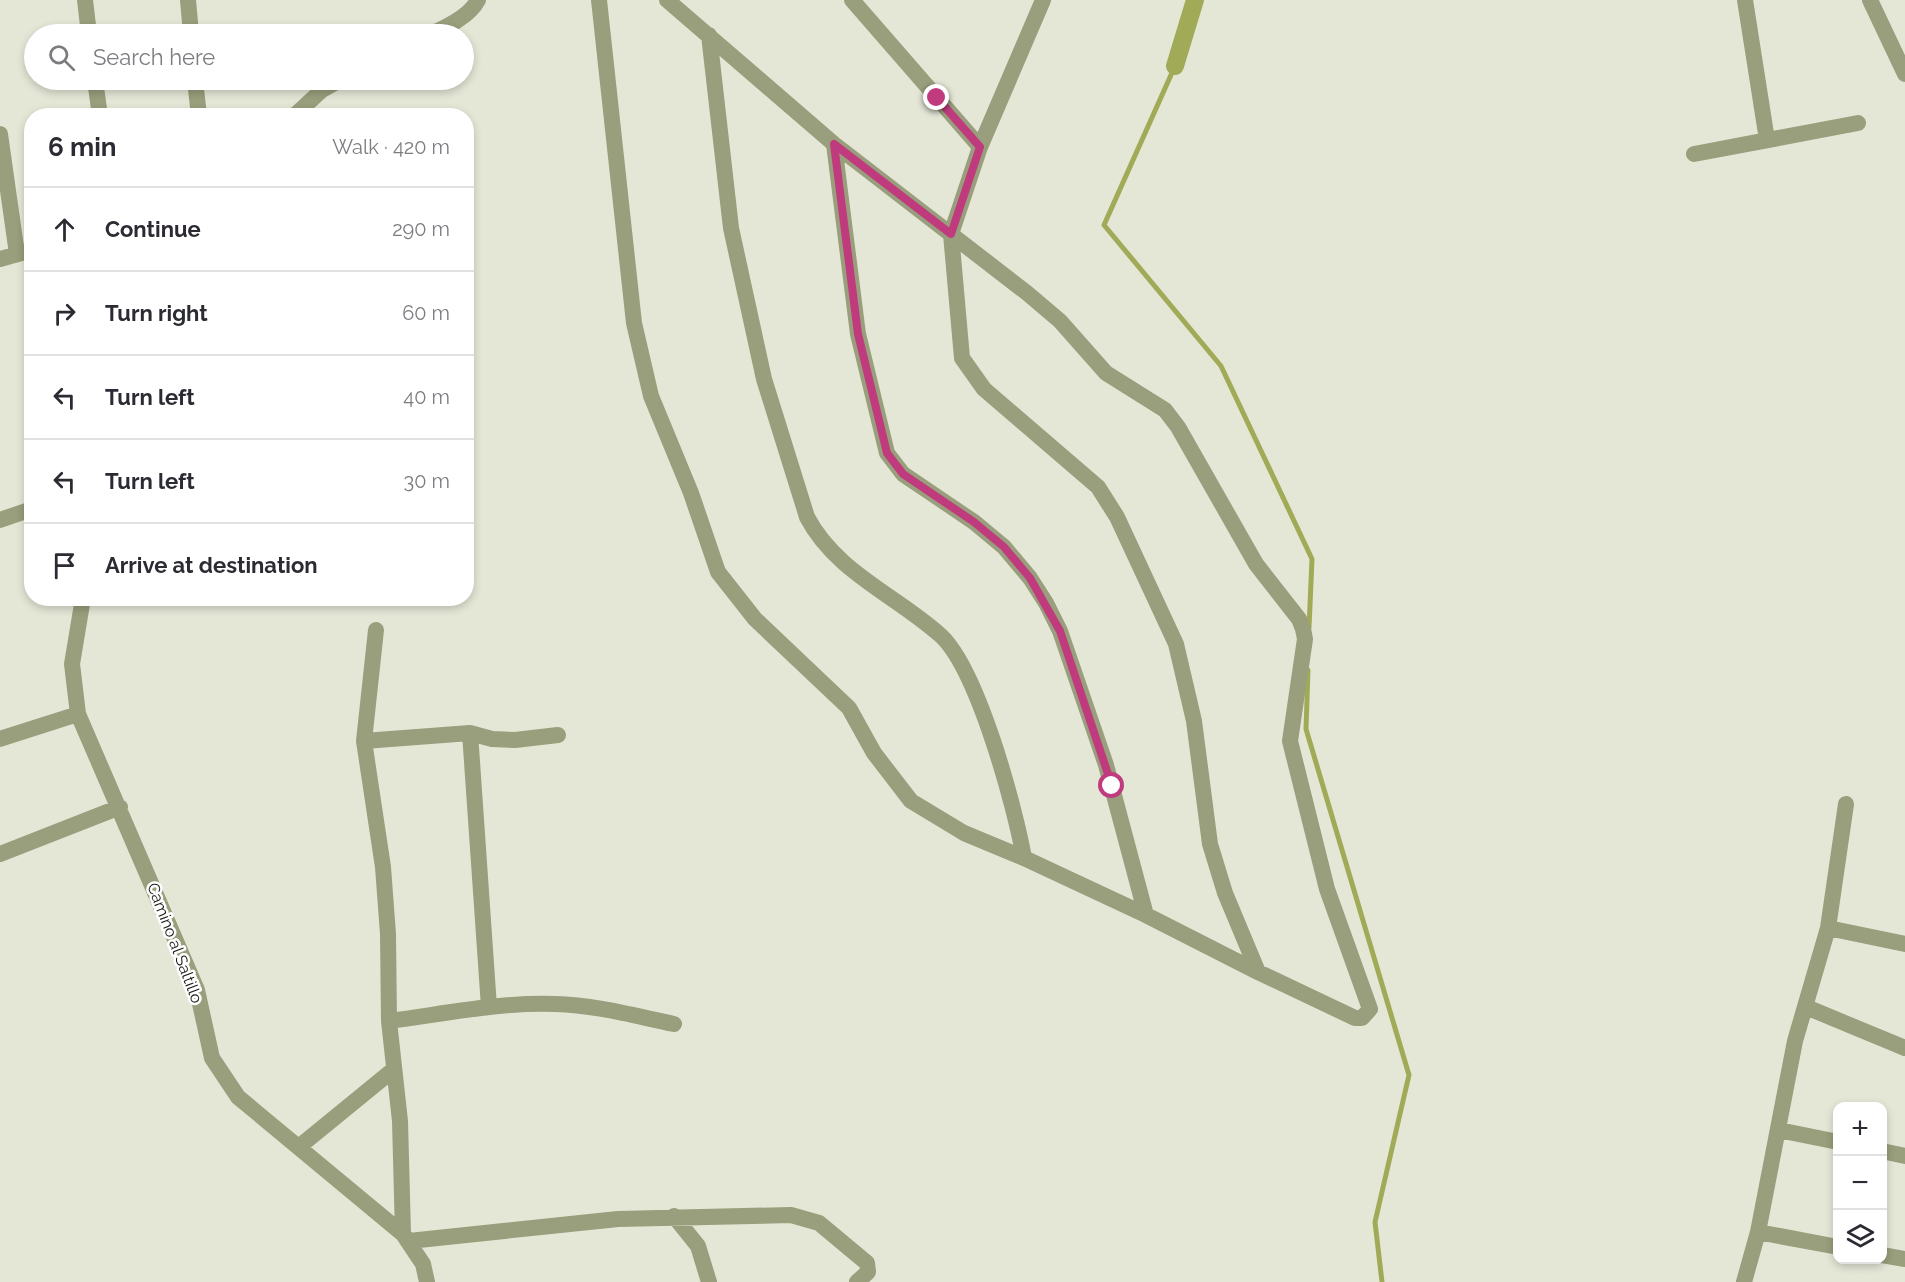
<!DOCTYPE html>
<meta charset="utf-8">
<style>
body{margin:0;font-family:Raleway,sans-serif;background:#f2f2f3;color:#2b2b33}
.controls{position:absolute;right:18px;bottom:18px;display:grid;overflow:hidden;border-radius:12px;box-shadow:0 3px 9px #0003}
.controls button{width:54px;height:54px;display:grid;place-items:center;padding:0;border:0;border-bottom:2px solid #e1e1e2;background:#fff;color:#2b2b33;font:30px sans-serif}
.stop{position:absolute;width:18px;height:18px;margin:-14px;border:4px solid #c03b7e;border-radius:50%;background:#fff}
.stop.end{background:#c03b7e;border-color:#fff;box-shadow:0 2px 6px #0008}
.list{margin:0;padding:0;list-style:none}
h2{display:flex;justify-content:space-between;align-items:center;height:78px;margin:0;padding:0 24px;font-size:26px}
h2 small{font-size:20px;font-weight:400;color:#7c7c81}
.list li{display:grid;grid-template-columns:39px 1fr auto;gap:18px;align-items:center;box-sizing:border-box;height:84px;padding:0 24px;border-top:2px solid #e1e1e2}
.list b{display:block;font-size:22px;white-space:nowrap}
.list em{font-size:20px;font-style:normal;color:#7c7c81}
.icon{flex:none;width:33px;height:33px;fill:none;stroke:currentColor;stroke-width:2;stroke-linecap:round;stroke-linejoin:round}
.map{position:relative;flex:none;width:1905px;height:1282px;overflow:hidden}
.search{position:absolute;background:#fff;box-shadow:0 3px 9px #0003;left:24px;top:24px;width:450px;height:66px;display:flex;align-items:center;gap:15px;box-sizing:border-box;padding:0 21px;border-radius:33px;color:#7c7c81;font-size:22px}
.panel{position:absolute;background:#fff;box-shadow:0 3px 9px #0003;left:24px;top:108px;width:450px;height:498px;border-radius:24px}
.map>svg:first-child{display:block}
</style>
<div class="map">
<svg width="1905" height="1282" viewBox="0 0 1905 1282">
<rect width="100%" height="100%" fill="#e4e7d6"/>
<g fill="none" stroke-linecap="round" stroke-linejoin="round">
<path stroke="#a1ab57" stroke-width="5" d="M 1175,66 L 1104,225 L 1221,366 L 1312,559 L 1309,628
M 1308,670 L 1306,729 L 1409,1075 L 1375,1222 L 1382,1282"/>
<path stroke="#a1ab57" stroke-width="18" d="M 1175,66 L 1195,0"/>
<path stroke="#999e7c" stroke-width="16" d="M 85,0 L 89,34
M 188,0 L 191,34
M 599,0 L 634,323 L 651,396 L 691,493 L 718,572 L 755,619 L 849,708 L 874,753 L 911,801 L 964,833 L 1024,858
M 667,0 L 834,144 L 1027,293 L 1060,321 L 1106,373 L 1165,410 L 1178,427 L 1256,564 L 1299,619 L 1303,629 L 1305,639 L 1290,741 L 1327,889 L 1370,1009 L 1362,1018 L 1355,1018 L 1258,972
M 852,0 L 980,147
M 1745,0 L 1767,140
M 1870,0 L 1905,74
M 431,34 C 447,27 470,16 478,0
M 709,35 L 731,228 L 764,379 L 807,517 C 835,571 895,595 939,634 C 977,666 1015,807 1024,858 L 1146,915 L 1258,972 L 1225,893 L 1210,844 L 1194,721 L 1176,644 L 1117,517 L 1098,487 L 984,389 L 962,358 L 951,234 L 980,147 L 1043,0
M 95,80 L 100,116
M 195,80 L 199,116
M 294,116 L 322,90 L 340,80
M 0,134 L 17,254
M 834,144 L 858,334 L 887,453 L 903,474 L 974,522 L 1004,547 L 1030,578 L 1046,603 L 1060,631 L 1106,765 L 1146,915
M 1694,154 L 1858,123
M 0,259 L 32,250
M 0,520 L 32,509
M 83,598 L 72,664 L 78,714 L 197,990 L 212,1058 L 238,1097 L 403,1234 L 423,1264 L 427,1282
M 376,630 L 364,741 L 383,867 L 388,934 L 389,1021 L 400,1121 L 403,1234
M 470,733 L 489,1007
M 0,739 L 78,714
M 364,741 L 470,733 L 492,739 L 515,740 L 558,735
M 0,854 L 120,807
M 1828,928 L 1905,944
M 1806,1007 L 1905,1048
M 389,1021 C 444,1014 500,1002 555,1004 C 596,1005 635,1016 674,1024
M 1779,1130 L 1838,1142
M 300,1146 L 393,1070
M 1882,1151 L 1905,1156
M 674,1216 L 698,1246 L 709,1282
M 1758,1232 L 1838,1247
M 409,1241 L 618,1219 L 791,1215 L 819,1223 L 867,1263 L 868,1272 L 857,1282
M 1882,1255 L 1905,1259
M 1744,1282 L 1758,1232 L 1795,1041 L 1828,928 L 1846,804"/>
</g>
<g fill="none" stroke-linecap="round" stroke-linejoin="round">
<path stroke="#c03b7e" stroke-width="8" d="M 937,98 L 980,147 L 951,234 L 834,144 L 858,334 L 887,453 L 903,474 L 974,522 L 1004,547 L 1030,578 L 1060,631 L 1112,786"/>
</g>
<g text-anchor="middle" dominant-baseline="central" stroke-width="5" stroke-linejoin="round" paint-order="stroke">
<g font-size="16" fill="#181913" stroke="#fff">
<text transform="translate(175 943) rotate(69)">Camino al Saltillo</text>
</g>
</g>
</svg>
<div class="controls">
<button>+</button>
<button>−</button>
<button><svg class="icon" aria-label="layers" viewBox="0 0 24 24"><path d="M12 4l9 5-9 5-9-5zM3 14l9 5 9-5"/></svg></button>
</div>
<div class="stop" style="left:1112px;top:786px"></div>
<div class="stop end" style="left:937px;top:98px"></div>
<div class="search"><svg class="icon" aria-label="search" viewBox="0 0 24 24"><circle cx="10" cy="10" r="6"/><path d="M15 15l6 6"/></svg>Search here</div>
<section class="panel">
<h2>6 min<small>Walk · 420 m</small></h2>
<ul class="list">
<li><svg class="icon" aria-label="ahead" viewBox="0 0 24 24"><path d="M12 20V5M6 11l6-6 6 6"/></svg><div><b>Continue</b></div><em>290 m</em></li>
<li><svg class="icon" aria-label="right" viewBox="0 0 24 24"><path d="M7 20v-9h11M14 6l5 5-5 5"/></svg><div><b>Turn right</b></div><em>60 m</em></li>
<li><svg class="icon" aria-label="left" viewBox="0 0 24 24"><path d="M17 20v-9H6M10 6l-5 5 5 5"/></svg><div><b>Turn left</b></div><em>40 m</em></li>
<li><svg class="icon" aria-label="left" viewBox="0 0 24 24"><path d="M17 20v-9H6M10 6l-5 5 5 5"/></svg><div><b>Turn left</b></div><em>30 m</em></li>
<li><svg class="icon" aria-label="arrive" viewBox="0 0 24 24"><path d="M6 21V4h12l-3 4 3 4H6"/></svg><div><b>Arrive at destination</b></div></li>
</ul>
</section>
</div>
